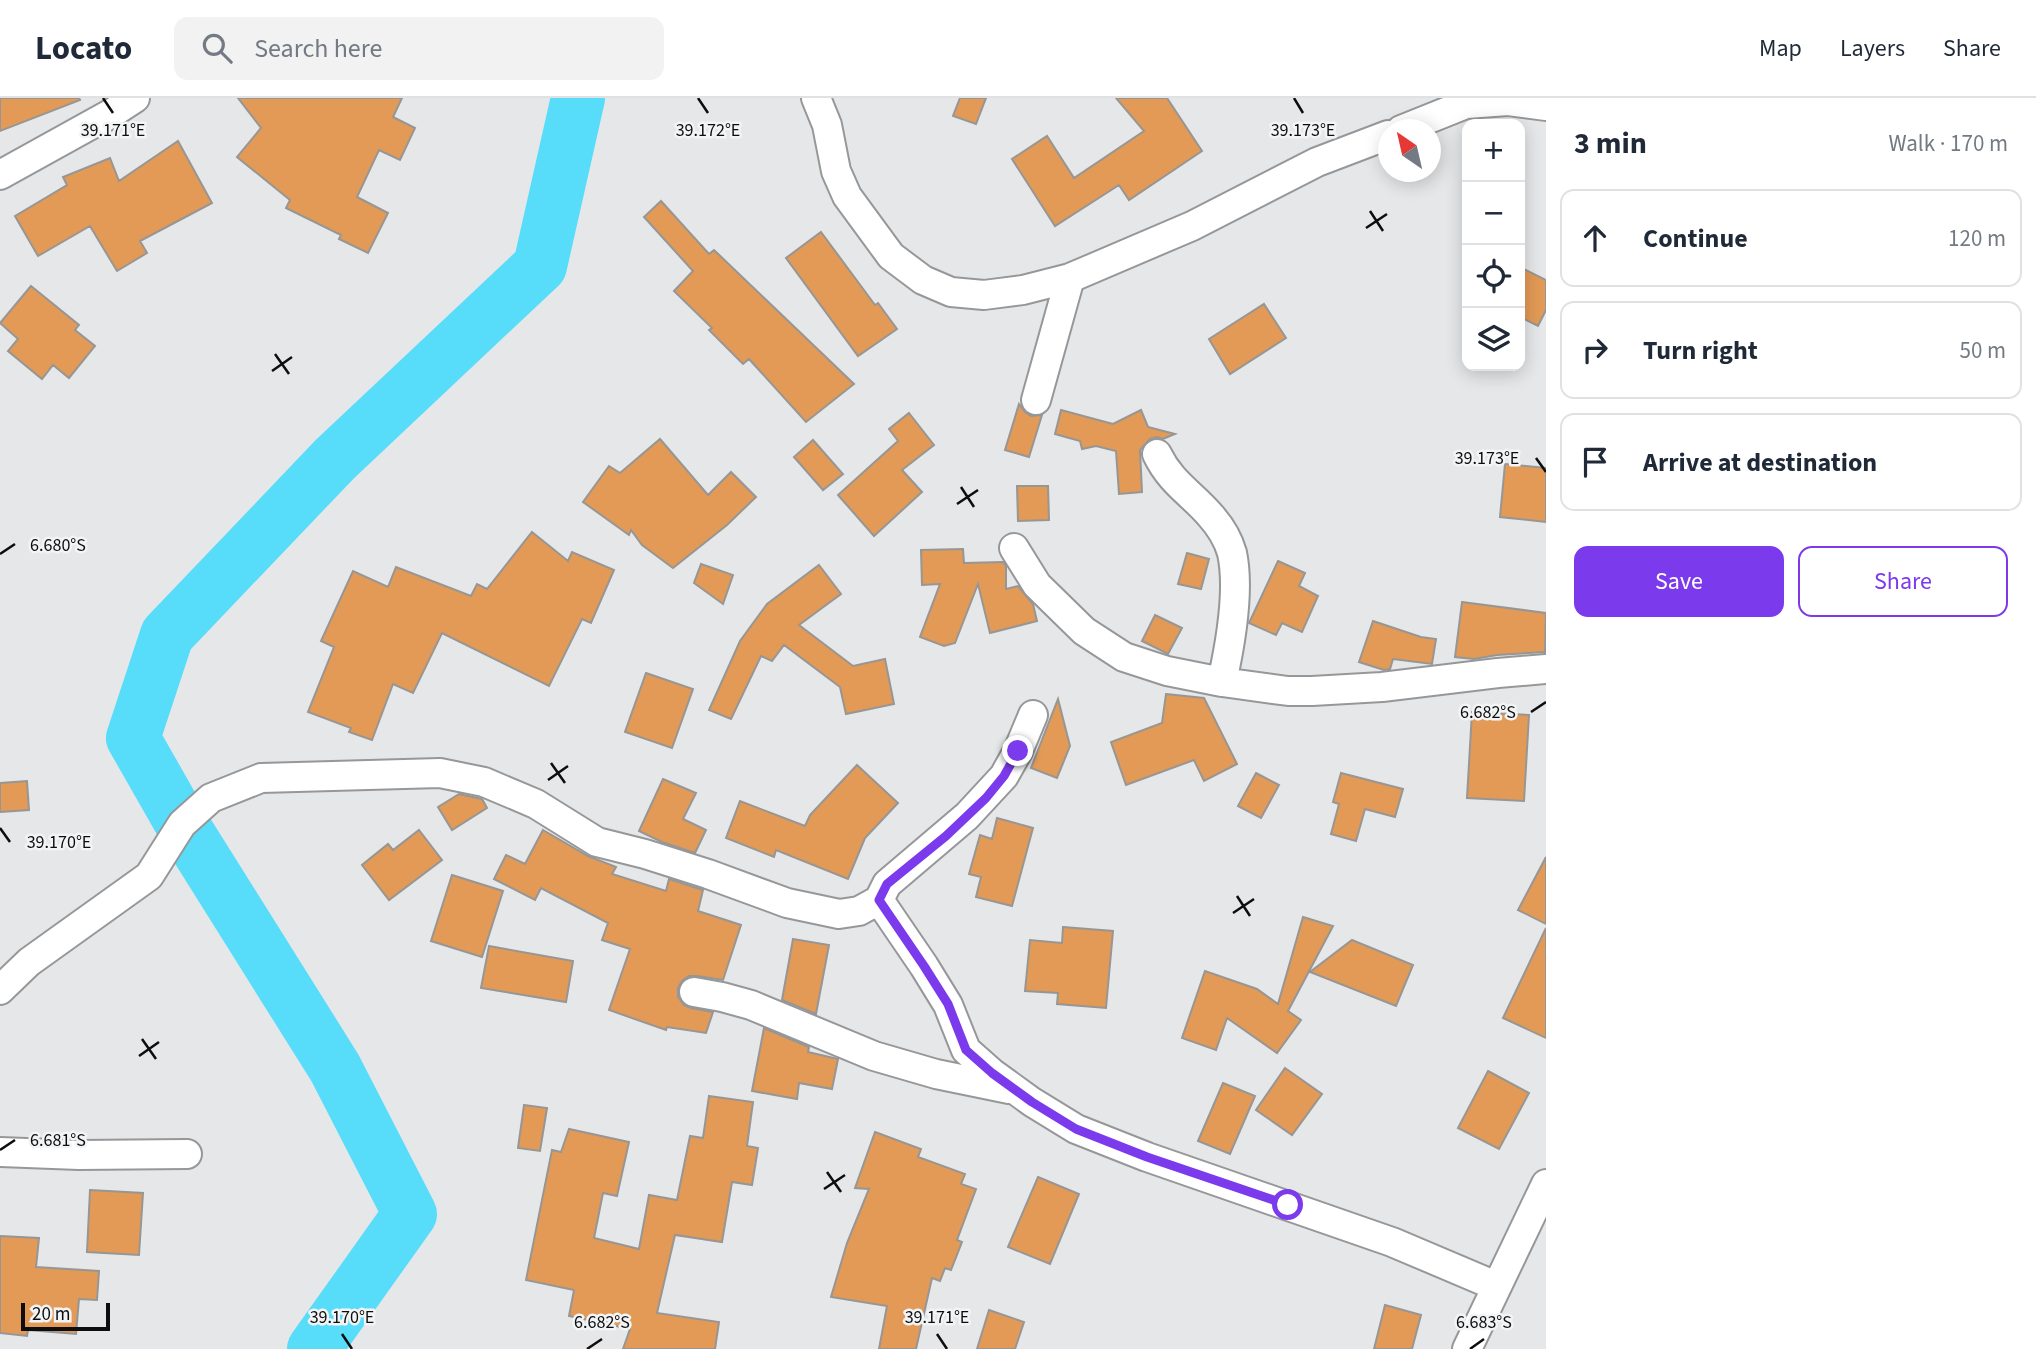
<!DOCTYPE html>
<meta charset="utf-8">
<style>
body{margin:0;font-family:"Source Sans 3",sans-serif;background:#f2f2f3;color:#1f2937}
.controls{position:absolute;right:21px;top:21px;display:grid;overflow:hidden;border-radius:14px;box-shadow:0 4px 18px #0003}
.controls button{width:63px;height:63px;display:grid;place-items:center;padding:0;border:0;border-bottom:2px solid #e0e1e3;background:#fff;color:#1f2937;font:35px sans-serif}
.compass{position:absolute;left:1378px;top:21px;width:63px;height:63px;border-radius:50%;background:#fff;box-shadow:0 4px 18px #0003;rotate:326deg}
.scale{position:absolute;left:21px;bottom:18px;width:89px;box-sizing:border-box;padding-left:7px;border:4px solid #0e0e0f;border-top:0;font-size:19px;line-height:24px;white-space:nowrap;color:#0e0e0f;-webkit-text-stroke:5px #f2f4f5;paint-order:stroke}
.stop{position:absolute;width:21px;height:21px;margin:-16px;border:5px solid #7c3aed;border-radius:50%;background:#fff}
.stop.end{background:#7c3aed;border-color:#fff;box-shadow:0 2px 7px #0008}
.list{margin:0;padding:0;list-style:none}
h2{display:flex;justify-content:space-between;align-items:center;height:91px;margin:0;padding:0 28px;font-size:30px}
h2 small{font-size:23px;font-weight:400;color:#747a83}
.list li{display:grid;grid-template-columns:46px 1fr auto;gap:21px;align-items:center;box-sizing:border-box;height:98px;margin:0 14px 14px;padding:0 14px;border:2px solid #e0e1e3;border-radius:14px}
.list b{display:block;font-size:26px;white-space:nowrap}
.list em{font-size:23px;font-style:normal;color:#747a83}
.actions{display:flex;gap:14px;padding:21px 28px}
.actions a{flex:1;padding:16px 0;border:2px solid #7c3aed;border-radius:14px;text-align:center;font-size:24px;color:#7c3aed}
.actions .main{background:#7c3aed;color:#fff}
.icon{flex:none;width:38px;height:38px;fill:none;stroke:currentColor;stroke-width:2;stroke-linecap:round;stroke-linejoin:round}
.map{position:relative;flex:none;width:1546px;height:1251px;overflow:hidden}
header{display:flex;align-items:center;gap:42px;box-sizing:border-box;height:98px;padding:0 35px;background:#fff;border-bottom:2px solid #e0e1e3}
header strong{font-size:33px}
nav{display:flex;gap:38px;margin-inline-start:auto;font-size:24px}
.search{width:490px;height:63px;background:#f2f2f3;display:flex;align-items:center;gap:18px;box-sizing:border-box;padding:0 24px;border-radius:14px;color:#747a83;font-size:26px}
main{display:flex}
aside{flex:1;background:#fff}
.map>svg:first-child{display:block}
</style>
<header>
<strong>Locato</strong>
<div class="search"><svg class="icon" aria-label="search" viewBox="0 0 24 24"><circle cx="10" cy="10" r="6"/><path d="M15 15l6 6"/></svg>Search here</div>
<nav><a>Map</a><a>Layers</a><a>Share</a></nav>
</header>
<main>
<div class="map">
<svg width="1546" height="1251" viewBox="0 0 1546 1251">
<rect width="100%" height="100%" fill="#e5e7e8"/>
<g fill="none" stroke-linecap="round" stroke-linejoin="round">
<path stroke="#57ddfa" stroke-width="54" d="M 314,1251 L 410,1116 L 335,970 L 182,726 L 133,640 L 167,537 L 335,361 L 540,168 L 578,0"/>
</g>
<path fill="#e29a56" stroke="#979694" stroke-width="2" d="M 0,0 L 79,0 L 80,2 L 0,33 Z
M 238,0 L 402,0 L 393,19 L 415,30 L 400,62 L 379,52 L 357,99 L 388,115 L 368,155 L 339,141 L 341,137 L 286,110 L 290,102 L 237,59 L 261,30 Z
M 960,0 L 986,0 L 976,26 L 953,18 Z
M 1116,0 L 1167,0 L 1202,53 L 1129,102 L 1119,87 L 1055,128 L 1012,61 L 1047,38 L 1074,80 L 1144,33 Z
M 178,43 L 212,105 L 140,143 L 147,155 L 117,173 L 90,128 L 38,158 L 15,118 L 67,87 L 63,79 L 110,60 L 119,83 Z
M 661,103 L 709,156 L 714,152 L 854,286 L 806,324 L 749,261 L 743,266 L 709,232 L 712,230 L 674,193 L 693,173 L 644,119 Z
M 821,134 L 875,207 L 878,205 L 897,231 L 858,258 L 786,160 Z
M 1520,169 L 1546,182 L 1546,212 L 1538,228 L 1520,219 Z
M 31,188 L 79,227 L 75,232 L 95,248 L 69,280 L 53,267 L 42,281 L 8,253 L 18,241 L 0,225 Z
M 1264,206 L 1286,240 L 1230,276 L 1209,241 Z
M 1019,306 L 1025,314 L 1031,318 L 1042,317 L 1029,359 L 1005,352 Z
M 1061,312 L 1113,326 L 1141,312 L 1148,329 L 1175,336 L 1163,341 L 1157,339 L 1150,341 L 1140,352 L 1142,394 L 1119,396 L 1116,353 L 1096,348 L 1082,351 L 1080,343 L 1055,336 Z
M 909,315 L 934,347 L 902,372 L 922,394 L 874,438 L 838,397 L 898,343 L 889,331 Z
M 660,341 L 708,397 L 731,374 L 756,399 L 727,427 L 673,470 L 642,447 L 631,432 L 629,437 L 583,404 L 609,368 L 620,375 Z
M 813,342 L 843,376 L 823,392 L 794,359 Z
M 1505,366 L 1546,370 L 1546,424 L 1500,419 Z
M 1017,388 L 1048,388 L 1049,422 L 1018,423 Z
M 532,434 L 568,463 L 572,454 L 614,472 L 591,525 L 582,521 L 549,588 L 442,535 L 413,595 L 393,586 L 372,642 L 349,634 L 351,630 L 308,614 L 334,549 L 321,543 L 353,473 L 388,489 L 396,469 L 471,498 L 477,486 L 487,491 Z
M 963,451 L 964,465 L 1003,464 L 1006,468 L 1006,491 L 1018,488 L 1033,506 L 1037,523 L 990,535 L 978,486 L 955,545 L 944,548 L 920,539 L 940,486 L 922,487 L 921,452 Z
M 1187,455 L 1209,461 L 1201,491 L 1178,486 Z
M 1278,463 L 1305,475 L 1299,488 L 1318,498 L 1302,534 L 1282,525 L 1276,537 L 1249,525 Z
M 701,466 L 733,477 L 723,506 L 694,485 Z
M 819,467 L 841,496 L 799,527 L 853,568 L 885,561 L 894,606 L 846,616 L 840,589 L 784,547 L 772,563 L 761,558 L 731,621 L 709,612 L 740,543 L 767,506 Z
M 1462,504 L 1546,515 L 1545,554 L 1497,557 L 1474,561 L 1455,559 Z
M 1155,517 L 1182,530 L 1168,556 L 1142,543 Z
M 1373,523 L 1421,539 L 1436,541 L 1432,566 L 1393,561 L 1390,571 L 1384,572 L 1359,564 Z
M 646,575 L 693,591 L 672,650 L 625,634 Z
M 1166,596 L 1204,600 L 1237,666 L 1204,683 L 1194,662 L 1126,687 L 1111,644 L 1162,625 Z
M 1058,601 L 1070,648 L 1057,680 L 1031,670 Z
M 1472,614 L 1529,617 L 1524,703 L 1467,700 Z
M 857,667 L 898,705 L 865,740 L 848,781 L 776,752 L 774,759 L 726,740 L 740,703 L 805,728 L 810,717 Z
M 1256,675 L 1279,687 L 1261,720 L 1238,708 Z
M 1341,675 L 1403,691 L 1395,719 L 1365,711 L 1356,743 L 1331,736 L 1339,706 L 1333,704 Z
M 663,681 L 696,695 L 683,721 L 706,732 L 695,755 L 662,744 L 639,733 Z
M 27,683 L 29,712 L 0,714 L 0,685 Z
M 459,696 L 482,701 L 487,710 L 452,732 L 438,709 Z
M 997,720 L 1033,730 L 1012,808 L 976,799 L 981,779 L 969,776 L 980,737 L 992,741 Z
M 419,732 L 442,762 L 389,802 L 362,767 L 388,746 L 393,752 Z
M 543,732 L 588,758 L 616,769 L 612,776 L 666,793 L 669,781 L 703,792 L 698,813 L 741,827 L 723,882 L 697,878 L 689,878 L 682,883 L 678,890 L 678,899 L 684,907 L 691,910 L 713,914 L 706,935 L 667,929 L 666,932 L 609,912 L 630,851 L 602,842 L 608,825 L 541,790 L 535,802 L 494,781 L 506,757 L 525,766 Z
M 1546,759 L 1546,826 L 1518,812 Z
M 452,777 L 503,793 L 482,859 L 431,843 Z
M 1303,819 L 1333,828 L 1288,913 L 1301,922 L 1277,955 L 1227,920 L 1216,952 L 1182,940 L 1205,873 L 1257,891 L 1278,906 Z
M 1063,829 L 1113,833 L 1106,910 L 1057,906 L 1058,895 L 1025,893 L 1030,842 L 1062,845 Z
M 1546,830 L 1546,940 L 1503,920 Z
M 793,841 L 829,847 L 816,916 L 782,902 Z
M 1352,842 L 1413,867 L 1396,908 L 1310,874 Z
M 489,848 L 573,863 L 566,904 L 481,890 Z
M 764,930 L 809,949 L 808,954 L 838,961 L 832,991 L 799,985 L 797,1001 L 752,993 Z
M 1285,970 L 1322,996 L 1292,1037 L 1256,1012 Z
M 1488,973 L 1529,995 L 1499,1051 L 1458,1030 Z
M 1223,985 L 1255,998 L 1230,1056 L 1198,1043 Z
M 709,998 L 753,1004 L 747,1048 L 758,1050 L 752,1087 L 732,1084 L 722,1144 L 675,1137 L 657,1215 L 719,1224 L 715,1251 L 623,1251 L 630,1231 L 569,1218 L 574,1192 L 526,1182 L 552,1052 L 561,1054 L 569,1031 L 629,1044 L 617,1098 L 603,1095 L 594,1140 L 639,1151 L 649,1097 L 677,1102 L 690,1038 L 703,1040 Z
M 524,1007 L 547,1010 L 540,1053 L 518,1050 Z
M 875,1034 L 921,1051 L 918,1059 L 965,1076 L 961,1086 L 976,1091 L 957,1142 L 962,1144 L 951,1172 L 945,1170 L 940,1183 L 932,1180 L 916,1251 L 879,1251 L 887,1208 L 831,1199 L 847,1145 L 869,1091 L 855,1090 Z
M 1038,1079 L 1079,1096 L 1050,1166 L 1008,1149 Z
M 90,1092 L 143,1095 L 139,1157 L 87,1154 Z
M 0,1138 L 39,1140 L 36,1169 L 99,1173 L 97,1202 L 79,1201 L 76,1236 L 28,1232 L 27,1238 L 0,1235 Z
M 1385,1207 L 1421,1217 L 1412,1251 L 1374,1251 Z
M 989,1212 L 1024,1224 L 1015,1251 L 977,1251 Z"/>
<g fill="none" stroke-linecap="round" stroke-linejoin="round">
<g stroke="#969799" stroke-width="32">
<path id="minor" d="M 816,0 L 827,27 L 836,73 L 847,98 L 891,158 L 923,182 L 951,194 L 984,197 L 1023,192 L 1070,180 L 1192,128 L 1317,64 L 1388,37
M 1401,32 L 1466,6 L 1508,3 L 1546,8
M 0,77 L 112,15 L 135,0
M 1036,302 L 1070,180
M 1157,356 C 1171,385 1191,395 1210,417 C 1220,428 1228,441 1232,455 C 1240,492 1230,548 1222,584
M 1014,450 L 1037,487 L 1084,533 L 1124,559 L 1167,573 L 1222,584 L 1288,593 L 1312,593 L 1382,589 L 1498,575 L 1546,571
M 879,802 L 887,786 L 967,718 L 1004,678 L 1018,653 L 1033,617
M 0,892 L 29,864 L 149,778 L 182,726 L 211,700 L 261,680 L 440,675 L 484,684 L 536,706 L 597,744 L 645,756 L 708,776 L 787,805 L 839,816 L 859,813 L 879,802 L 924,868 L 948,907 L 966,952 L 992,975 L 1032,1004 L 1076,1031 L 1147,1059 L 1392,1144 L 1496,1188
M 694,894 L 722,899 L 751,907 L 874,958 L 936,976 L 1009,991
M 0,1054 L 79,1057 L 187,1056
M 1467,1251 L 1546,1086"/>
</g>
<use href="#minor" stroke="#fff" stroke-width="28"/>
</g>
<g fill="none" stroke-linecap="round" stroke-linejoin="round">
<path stroke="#7c3aed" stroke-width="9" d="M 1018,653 L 1004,678 L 986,700 L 946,738 L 887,786 L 879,802 L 924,868 L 948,906 L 966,952 L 992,975 L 1032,1004 L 1076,1031 L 1147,1059 L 1288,1107"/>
</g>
<path fill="none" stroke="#0e0e0f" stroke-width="2.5" d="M 103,0 L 113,15M 698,0 L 708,15M 1294,0 L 1303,15M 1370,113 L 1383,133M 1366,130 L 1387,116M 275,256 L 289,276M 272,273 L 292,259M 1536,360 L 1546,374M 961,389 L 974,409M 957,406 L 978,392M 0,456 L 15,446M 1531,614 L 1546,604M 551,665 L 565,685M 548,682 L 568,668M 0,730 L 10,744M 1237,798 L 1250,818M 1233,815 L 1254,801M 142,941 L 156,961M 139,958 L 159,944M 0,1052 L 15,1042M 827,1074 L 841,1094M 824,1091 L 845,1077M 342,1236 L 352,1251M 937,1236 L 947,1251M 587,1251 L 602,1241M 1470,1251 L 1484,1241"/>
<g font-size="18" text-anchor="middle" fill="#0e0e0f" stroke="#f2f4f5" stroke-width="5" stroke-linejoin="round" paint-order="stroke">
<text x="113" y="38">39.171°E</text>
<text x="708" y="38">39.172°E</text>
<text x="1303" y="38">39.173°E</text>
<text x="1487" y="366">39.173°E</text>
<text x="58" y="453">6.680°S</text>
<text x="1488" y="620">6.682°S</text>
<text x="59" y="750">39.170°E</text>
<text x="58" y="1048">6.681°S</text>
<text x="342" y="1225">39.170°E</text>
<text x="937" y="1225">39.171°E</text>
<text x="602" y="1230">6.682°S</text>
<text x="1484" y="1230">6.683°S</text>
</g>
</svg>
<div class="controls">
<button>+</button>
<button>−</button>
<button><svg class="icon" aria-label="locate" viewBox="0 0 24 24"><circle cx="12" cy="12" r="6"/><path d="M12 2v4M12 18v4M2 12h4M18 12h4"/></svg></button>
<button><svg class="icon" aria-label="layers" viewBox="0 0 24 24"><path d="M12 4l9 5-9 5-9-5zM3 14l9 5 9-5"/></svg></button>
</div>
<svg class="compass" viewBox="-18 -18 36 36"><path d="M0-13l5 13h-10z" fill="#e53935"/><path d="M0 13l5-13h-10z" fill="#747a83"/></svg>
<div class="scale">20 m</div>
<div class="stop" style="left:1288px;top:1107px"></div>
<div class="stop end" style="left:1018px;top:653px"></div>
</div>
<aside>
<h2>3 min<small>Walk · 170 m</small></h2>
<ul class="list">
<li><svg class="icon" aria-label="ahead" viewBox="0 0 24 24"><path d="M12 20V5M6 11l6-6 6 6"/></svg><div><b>Continue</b></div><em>120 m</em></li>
<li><svg class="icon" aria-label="right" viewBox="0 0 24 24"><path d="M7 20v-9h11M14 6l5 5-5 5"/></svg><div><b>Turn right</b></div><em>50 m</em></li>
<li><svg class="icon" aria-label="arrive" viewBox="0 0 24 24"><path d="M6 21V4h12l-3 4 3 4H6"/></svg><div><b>Arrive at destination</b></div></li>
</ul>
<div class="actions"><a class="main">Save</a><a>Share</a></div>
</aside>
</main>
